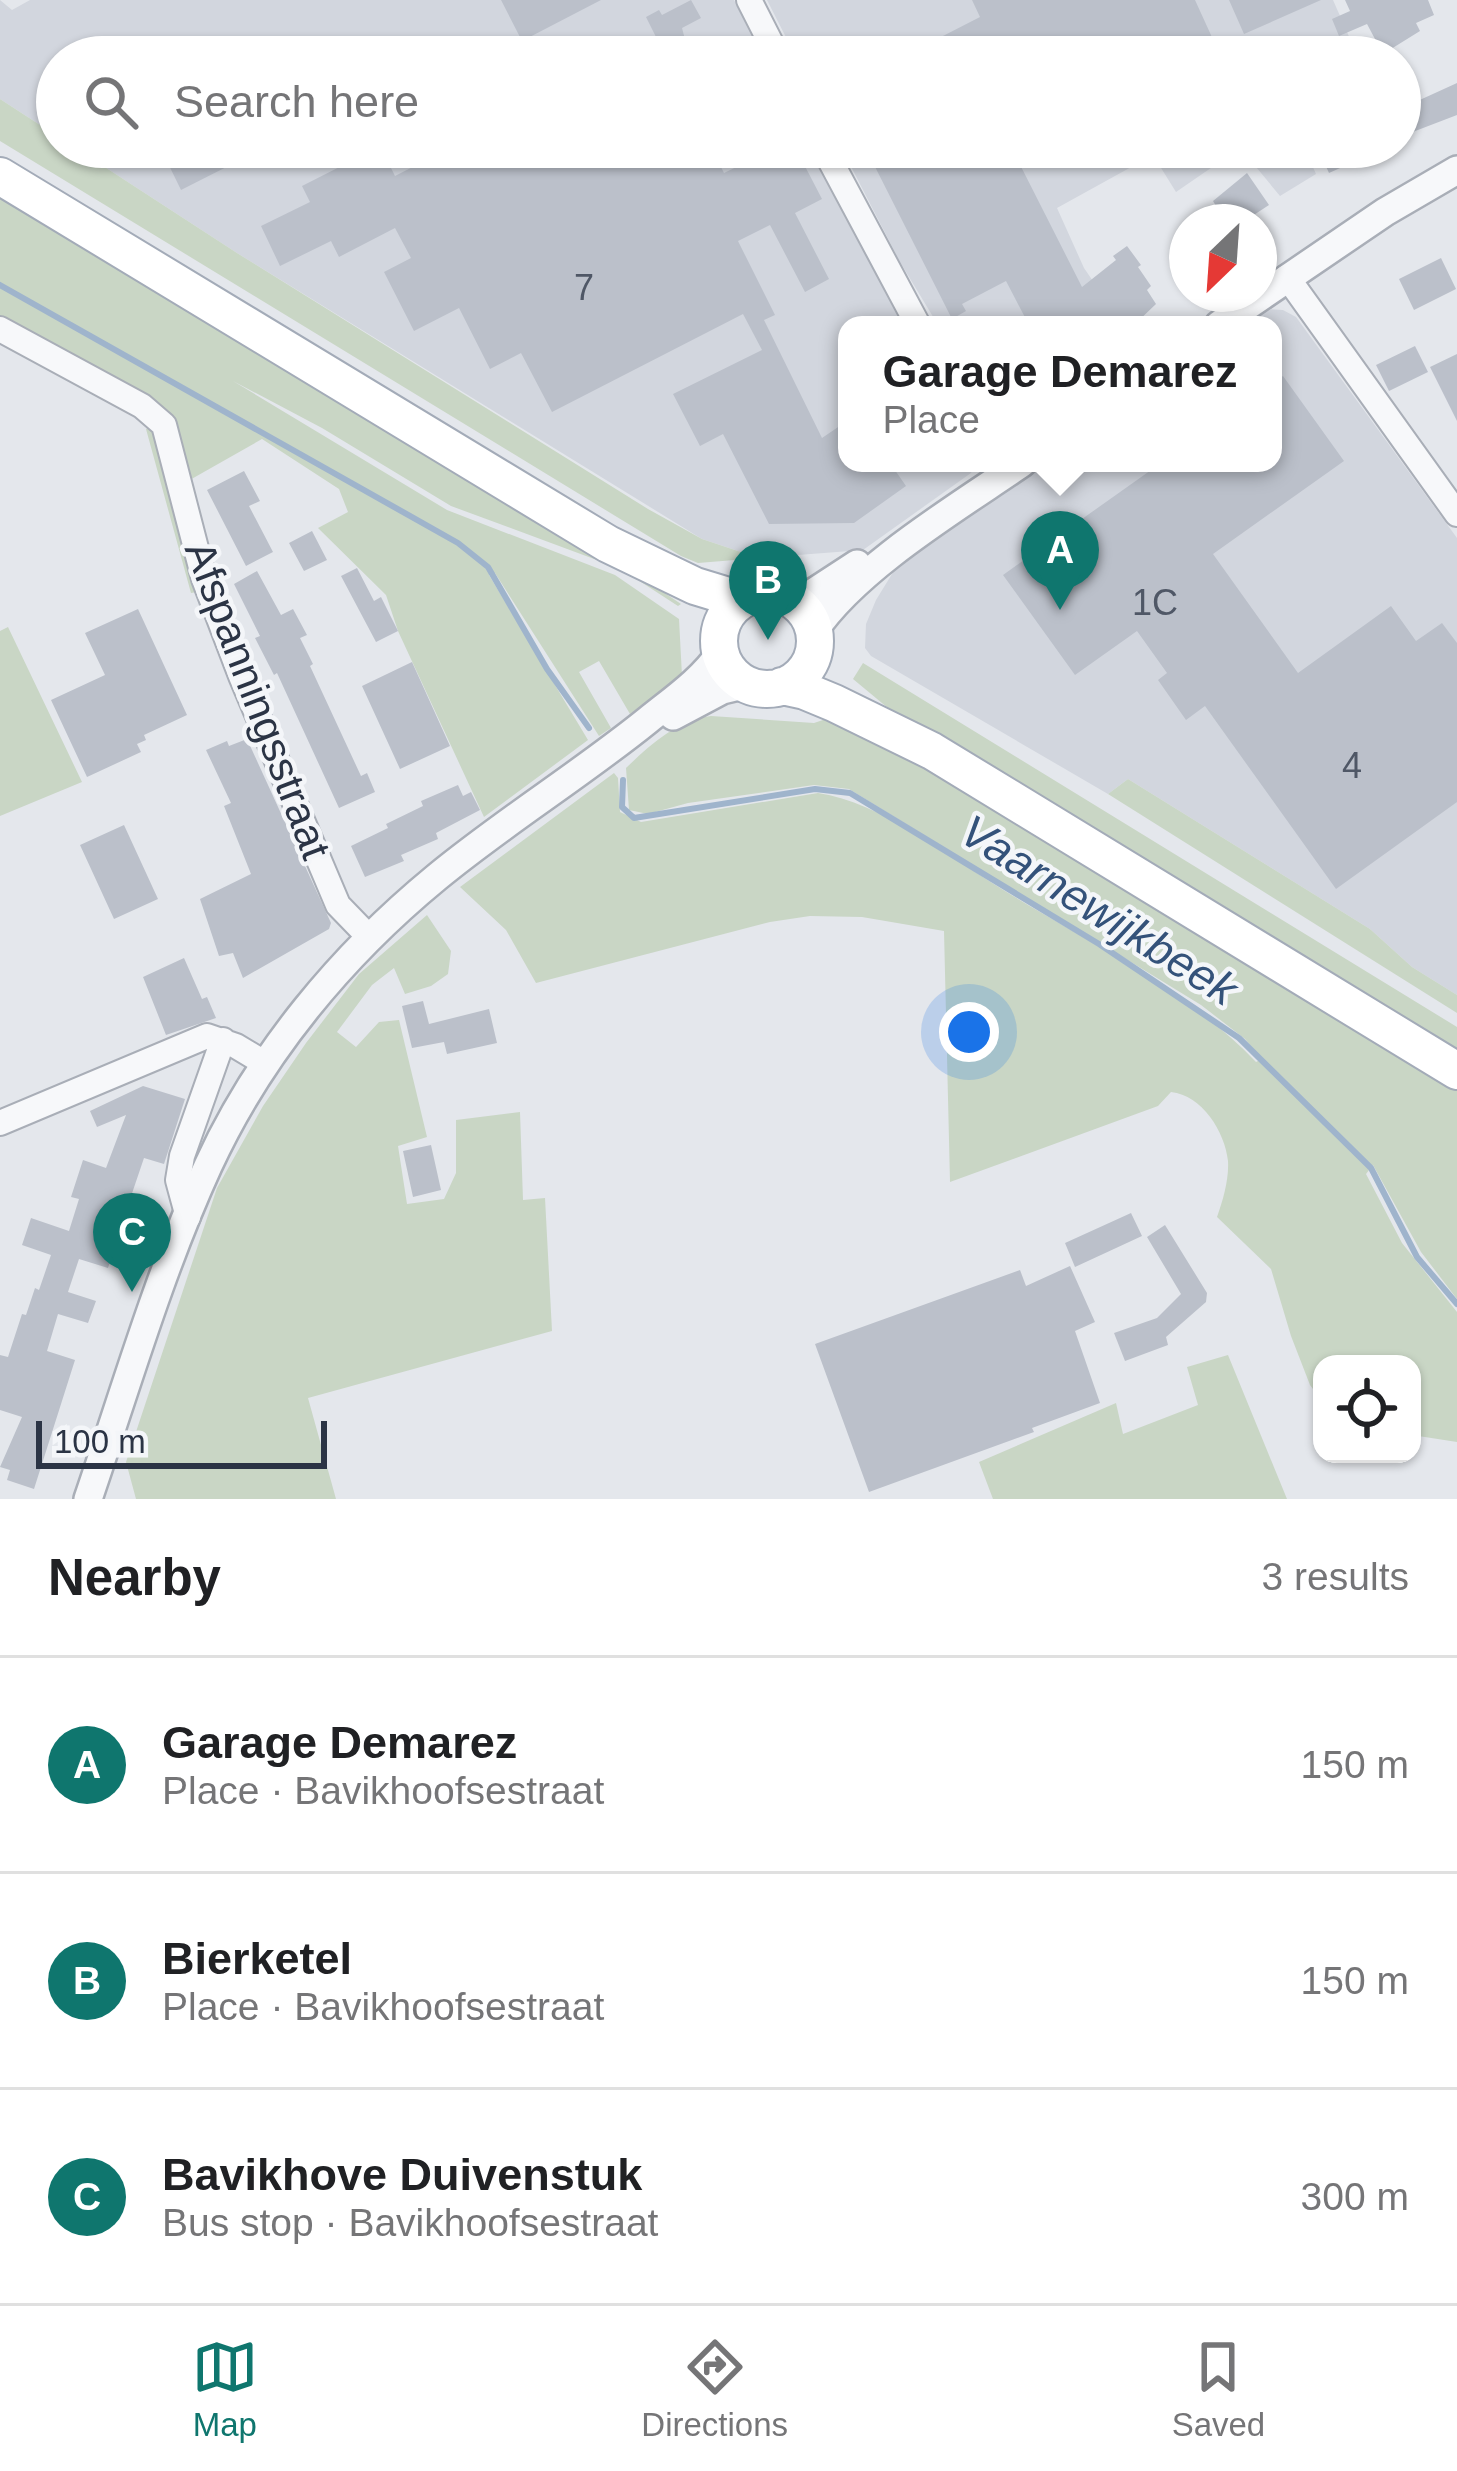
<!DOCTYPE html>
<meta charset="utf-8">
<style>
body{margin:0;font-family:Helvetica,sans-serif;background:#f2f2f2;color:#202124}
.controls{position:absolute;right:36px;bottom:36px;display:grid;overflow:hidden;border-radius:24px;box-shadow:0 3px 9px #0004}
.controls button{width:108px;height:108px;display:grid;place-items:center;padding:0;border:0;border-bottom:3px solid #e0e0e0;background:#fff;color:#202124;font:60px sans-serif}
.compass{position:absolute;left:1169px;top:204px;width:108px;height:108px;border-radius:50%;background:#fff;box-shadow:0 3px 9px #0004;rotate:205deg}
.scale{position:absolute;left:36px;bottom:30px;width:291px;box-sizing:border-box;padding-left:12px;border:6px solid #2b3445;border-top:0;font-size:33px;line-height:42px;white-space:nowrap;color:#2b3445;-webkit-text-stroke:9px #f4f6f9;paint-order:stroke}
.you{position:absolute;left:969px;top:1032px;width:42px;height:42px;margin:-30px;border:9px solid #fff;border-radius:50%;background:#1a73e8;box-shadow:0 0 0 18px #1a73e833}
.badge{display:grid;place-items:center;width:78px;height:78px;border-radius:50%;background:#0f766e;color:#fff;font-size:39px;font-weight:700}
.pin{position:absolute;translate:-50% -99px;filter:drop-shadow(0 3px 6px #0008)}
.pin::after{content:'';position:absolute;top:63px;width:42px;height:36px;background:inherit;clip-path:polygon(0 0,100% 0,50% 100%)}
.popup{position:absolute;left:838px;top:316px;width:444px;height:156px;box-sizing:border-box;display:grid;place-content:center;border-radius:24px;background:#fff;filter:drop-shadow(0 3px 9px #0005);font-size:39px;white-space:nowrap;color:#757577}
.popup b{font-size:45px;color:#202124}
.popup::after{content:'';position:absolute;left:50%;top:100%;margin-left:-24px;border:24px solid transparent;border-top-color:#fff}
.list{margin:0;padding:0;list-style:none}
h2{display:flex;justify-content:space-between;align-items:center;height:156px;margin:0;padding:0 48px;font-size:51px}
h2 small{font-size:39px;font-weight:400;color:#757577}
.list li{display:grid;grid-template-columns:78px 1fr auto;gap:36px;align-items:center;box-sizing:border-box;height:216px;padding:0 48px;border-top:3px solid #e0e0e0}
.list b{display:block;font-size:45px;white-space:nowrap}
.list p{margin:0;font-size:39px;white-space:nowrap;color:#757577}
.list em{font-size:39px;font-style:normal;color:#757577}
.icon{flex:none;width:66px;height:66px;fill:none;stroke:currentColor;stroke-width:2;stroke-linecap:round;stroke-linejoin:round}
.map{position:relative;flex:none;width:1457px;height:1499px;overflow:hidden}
.search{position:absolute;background:#fff;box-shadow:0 3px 9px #0004;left:36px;right:36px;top:36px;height:132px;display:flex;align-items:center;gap:30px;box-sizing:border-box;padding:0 42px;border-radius:66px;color:#757577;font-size:45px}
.sheet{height:804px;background:#fff}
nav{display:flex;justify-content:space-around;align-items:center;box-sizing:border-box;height:168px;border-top:3px solid #e0e0e0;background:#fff;font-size:33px;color:#757577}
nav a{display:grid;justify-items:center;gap:6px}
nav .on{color:#0f766e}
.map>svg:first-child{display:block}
</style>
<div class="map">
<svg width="1457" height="1499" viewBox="0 0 1457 1499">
<rect width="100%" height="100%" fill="#e4e7ec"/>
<path fill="#d2d6de" d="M 0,0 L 12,10 L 30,0 L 734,0 L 763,57 L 57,57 L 57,136 L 0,99 Z
M 767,0 L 1333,0 L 1358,57 L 796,57 Z
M 74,147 L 809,147 L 860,245 L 908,325 L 847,325 L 847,463 L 975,463 L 971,473 L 863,550 L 759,558 L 702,539 L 237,253 Z
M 841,147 L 1304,147 L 1316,174 L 1280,196 L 1247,156 L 1224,159 L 1176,192 L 1153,155 L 1057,208 L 1084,268 L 1123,325 L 938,325 L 900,262 Z
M 1263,309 L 1283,310 L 1296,317 L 1457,538 L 1457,995 L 1412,967 L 1370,929 L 1128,779 L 1108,794 L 871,656 L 865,648 L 866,624 L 876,600 L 900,561 L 1042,463 L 1273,463 L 1273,325 L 1240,325 Z"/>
<path fill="#c9d6c5" d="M 0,99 L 57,136 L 57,147 L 74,147 L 237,253 L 648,509 L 702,539 L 759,558 L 698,563 L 681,556 L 0,141 Z
M 0,188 L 626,567 L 681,604 L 678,606 L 621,569 L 451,506 L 322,428 L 233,381 L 447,510 L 615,575 L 679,619 L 682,676 L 630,714 L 599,661 L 579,672 L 611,728 L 599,736 L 495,573 L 489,575 L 588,740 L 484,817 L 398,631 L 386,595 L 318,528 L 348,512 L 339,489 L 262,439 L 188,481 L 216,589 L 191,593 L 146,429 L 168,421 L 0,329 Z
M 8,627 L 82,782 L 0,816 L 0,631 Z
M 863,663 L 1457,1027 L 1457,1059 L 900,718 L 853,679 Z
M 711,716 L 814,723 L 832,717 L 955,781 L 1457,1085 L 1457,1299 L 1421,1252 L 1373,1165 L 1366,1174 L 1402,1243 L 1457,1312 L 1457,1442 L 1412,1435 L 1412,1364 L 1322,1364 L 1322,1401 L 1310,1385 L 1291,1336 L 1271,1269 L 1217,1217 C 1223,1200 1229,1180 1228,1161 C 1225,1132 1202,1095 1171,1092 L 1158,1106 L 950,1182 L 944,931 L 862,917 L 810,916 L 770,922 L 536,983 L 506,930 L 460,887 L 614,773 L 618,778 L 620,812 L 641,822 L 818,793 C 881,802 951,858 1005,891 C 1090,943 1188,990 1256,1062 L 1262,1059 L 1245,1039 L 1201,1005 L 849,789 L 814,785 L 688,803 L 648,814 L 629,810 L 626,768 C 650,745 677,720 711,716 Z
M 1128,779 L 1370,929 L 1412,967 L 1457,995 L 1457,1013 L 1108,794 Z
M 427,915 L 451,951 L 448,974 L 431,986 L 405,994 L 394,968 L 372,985 L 337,1032 L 356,1047 L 379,1022 L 399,1020 L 427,1137 L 398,1146 L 407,1204 L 444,1199 L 456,1173 L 456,1120 L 520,1112 L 523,1200 L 545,1198 L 552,1331 L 308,1398 L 336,1499 L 136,1499 L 126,1462 L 217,1188 L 263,1106 L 306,1043 L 359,974 Z
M 1228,1355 L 1287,1499 L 993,1499 L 979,1462 L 1116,1403 L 1123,1434 L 1198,1405 L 1187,1367 Z"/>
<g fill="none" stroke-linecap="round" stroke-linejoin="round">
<path stroke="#9fb4cc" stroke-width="6" d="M 0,285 L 458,543 L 488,567 L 547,669 L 589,728
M 623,780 L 622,807 L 634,818 L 815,789 L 850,793 L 1099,944 L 1239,1038 L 1371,1168 L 1417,1257 L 1457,1304"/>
</g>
<path fill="#bbc0ca" d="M 501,0 L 601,0 L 522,41 Z
M 691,0 L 701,18 L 682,28 L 688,51 L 666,57 L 646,17 L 659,10 L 662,15 Z
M 972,0 L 1195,0 L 1221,57 L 902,57 L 980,17 Z
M 1229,0 L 1321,0 L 1244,34 Z
M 1345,0 L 1428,0 L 1434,15 L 1416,23 L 1420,31 L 1383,54 L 1367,24 L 1339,36 L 1332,19 L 1350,11 Z
M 1457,83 L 1457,115 L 1410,133 L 1400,109 Z
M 160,147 L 266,147 L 181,190 Z
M 437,147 L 711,147 L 724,173 L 777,147 L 795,147 L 822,199 L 795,213 L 829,279 L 805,292 L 770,225 L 738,241 L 775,315 L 764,320 L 822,438 L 847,421 L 847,463 L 890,463 L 906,486 L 854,523 L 769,524 L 723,434 L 700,446 L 673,394 L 762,350 L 743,314 L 552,412 L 521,353 L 490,369 L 459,308 L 414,331 L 384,272 L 411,258 L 395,228 L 339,257 L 331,241 L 280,266 L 261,226 L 310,202 L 302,186 L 373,150 L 385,156 L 395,176 L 440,153 Z
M 865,147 L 1011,147 L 1082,287 L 1116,260 L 1113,256 L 1127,246 L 1141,265 L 1138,267 L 1151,286 L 1147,290 L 1156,304 L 1134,325 L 1029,325 L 1006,281 L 962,304 L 966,311 L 952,319 Z
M 1317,147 L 1387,147 L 1329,173 Z
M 1247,173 L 1269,205 L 1243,222 L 1192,222 L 1216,206 L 1213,201 Z
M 1441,258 L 1456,289 L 1414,310 L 1399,279 Z
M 1415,346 L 1428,372 L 1389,391 L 1376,365 Z
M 1457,354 L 1457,421 L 1430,367 Z
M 1283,376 L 1344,461 L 1213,554 L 1298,673 L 1391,606 L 1416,641 L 1442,623 L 1457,643 L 1457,802 L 1336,889 L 1205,706 L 1186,720 L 1158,680 L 1167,673 L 1137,631 L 1075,675 L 1003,575 L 1161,463 L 1273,463 L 1273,383 Z
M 244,471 L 260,501 L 249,506 L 273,552 L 246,566 L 207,490 Z
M 312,531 L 327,560 L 304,571 L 289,543 Z
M 357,568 L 374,601 L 381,597 L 398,631 L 376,642 L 341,576 Z
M 257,571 L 281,615 L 293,609 L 307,635 L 300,638 L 313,664 L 310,666 L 361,776 L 367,773 L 375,792 L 339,808 L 277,673 L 274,675 L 255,638 L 260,636 L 234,584 Z
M 138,609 L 187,715 L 144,735 L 146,740 L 137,744 L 141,752 L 87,777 L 51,700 L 105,675 L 85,633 Z
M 412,662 L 450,746 L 400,769 L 362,686 Z
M 247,739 L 331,923 L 329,929 L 243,978 L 233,953 L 219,956 L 200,899 L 251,874 L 224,806 L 231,803 L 206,750 L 227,741 L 229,746 Z
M 458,785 L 463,796 L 471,792 L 480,810 L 436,833 L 438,839 L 401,855 L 404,861 L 365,877 L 351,846 L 388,828 L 386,824 L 423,806 L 421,801 Z
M 124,825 L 158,899 L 114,919 L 80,845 Z
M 184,958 L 202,999 L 207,997 L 216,1018 L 166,1035 L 143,977 Z
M 423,1001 L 429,1024 L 489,1009 L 497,1043 L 447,1054 L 444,1042 L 412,1048 L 402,1006 Z
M 143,1086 L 185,1099 L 164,1164 L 144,1158 L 125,1214 L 107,1208 L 97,1241 L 115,1246 L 108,1268 L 79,1259 L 68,1292 L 96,1301 L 88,1323 L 58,1314 L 47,1351 L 75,1360 L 34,1489 L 7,1480 L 10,1470 L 0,1467 L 22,1417 L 0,1410 L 0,1355 L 8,1357 L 22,1314 L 26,1315 L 35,1288 L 39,1290 L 51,1255 L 22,1245 L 31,1218 L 69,1231 L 79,1199 L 71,1197 L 83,1160 L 106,1168 L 126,1115 L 97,1127 L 90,1111 Z
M 431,1145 L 441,1190 L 413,1197 L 403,1151 Z
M 1131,1213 L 1142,1236 L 1075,1267 L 1065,1243 Z
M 1165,1225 L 1207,1293 L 1206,1302 L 1166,1337 L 1168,1345 L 1125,1361 L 1114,1333 L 1157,1318 L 1181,1294 L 1147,1237 Z
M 1070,1266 L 1095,1322 L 1075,1331 L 1100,1403 L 1032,1428 L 1034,1432 L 869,1492 L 815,1344 L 1020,1270 L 1026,1286 Z"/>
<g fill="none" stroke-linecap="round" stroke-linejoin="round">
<g stroke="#a9aeb7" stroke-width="28">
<path id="minor" d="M 749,0 L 778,57
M 823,147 L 918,325
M 1287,277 L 1457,514
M 0,329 L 142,406 L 164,425 L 204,579 L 241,676 L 338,905 L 369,937
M 0,1123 L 207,1036 L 236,1046 L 266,1064
M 188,1217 L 178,1180 L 182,1156 L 223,1040"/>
</g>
<g stroke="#a9aeb7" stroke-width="32">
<path id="tertiary" d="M 1219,325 L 1385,212 L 1457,170
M 792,600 L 811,594 L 857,564
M 814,631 C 856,568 958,507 1022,463
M 673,716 L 722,690 L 747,684
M 88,1499 C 126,1388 159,1273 208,1166 C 260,1053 342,955 437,877 C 505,821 580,775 648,720 C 674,699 702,680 721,652"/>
</g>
<g stroke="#a3abb8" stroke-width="40">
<path id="primary" d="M 0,176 L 608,544 L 695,586 L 741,600
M719 641a48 48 0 1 1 96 0a48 48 0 1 1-96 0Z
M 782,686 L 805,691 L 834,703 L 932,751 L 1457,1071"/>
</g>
<use href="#minor" stroke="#f7f8fa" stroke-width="24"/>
<use href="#tertiary" stroke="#f7f8fa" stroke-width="27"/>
<use href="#primary" stroke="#fff" stroke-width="36"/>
</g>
<g text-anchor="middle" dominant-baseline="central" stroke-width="9" stroke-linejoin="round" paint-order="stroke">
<g font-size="36" fill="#4f5766">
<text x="584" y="287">7</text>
<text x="1155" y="602">1C</text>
<text x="1352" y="765">4</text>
</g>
<g font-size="42" fill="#2b3445" stroke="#f4f6f9">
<text transform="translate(258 700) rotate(69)">Afspanningsstraat</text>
</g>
<g font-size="45" font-style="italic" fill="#34527a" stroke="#f4f6f9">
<text transform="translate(1099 910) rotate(32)">Vaarnewijkbeek</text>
</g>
</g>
</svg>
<div class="controls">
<button><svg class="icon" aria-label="locate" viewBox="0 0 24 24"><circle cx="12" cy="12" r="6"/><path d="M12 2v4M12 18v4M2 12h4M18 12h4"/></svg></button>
</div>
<svg class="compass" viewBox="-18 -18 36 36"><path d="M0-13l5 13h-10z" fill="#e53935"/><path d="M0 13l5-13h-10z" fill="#757577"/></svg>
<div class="scale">100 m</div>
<div class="you"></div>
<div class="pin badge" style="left:1060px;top:610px">A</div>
<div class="popup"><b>Garage Demarez</b>Place</div>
<div class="pin badge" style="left:768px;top:640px">B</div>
<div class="pin badge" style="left:132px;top:1292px">C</div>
<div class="search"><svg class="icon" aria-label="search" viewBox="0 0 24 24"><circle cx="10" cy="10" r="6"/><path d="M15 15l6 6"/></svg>Search here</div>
</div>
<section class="sheet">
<h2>Nearby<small>3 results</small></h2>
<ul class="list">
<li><span class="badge">A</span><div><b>Garage Demarez</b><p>Place · Bavikhoofsestraat</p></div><em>150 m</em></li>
<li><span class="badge">B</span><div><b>Bierketel</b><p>Place · Bavikhoofsestraat</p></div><em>150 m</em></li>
<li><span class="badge">C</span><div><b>Bavikhove Duivenstuk</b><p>Bus stop · Bavikhoofsestraat</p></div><em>300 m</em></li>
</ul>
</section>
<nav>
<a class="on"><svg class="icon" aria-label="map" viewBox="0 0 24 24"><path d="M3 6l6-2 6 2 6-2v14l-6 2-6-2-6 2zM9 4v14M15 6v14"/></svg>Map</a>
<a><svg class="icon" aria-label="directions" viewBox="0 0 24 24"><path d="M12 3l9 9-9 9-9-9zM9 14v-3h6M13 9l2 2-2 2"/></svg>Directions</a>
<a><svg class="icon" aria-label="saved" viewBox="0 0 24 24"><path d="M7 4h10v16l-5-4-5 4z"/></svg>Saved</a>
</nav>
